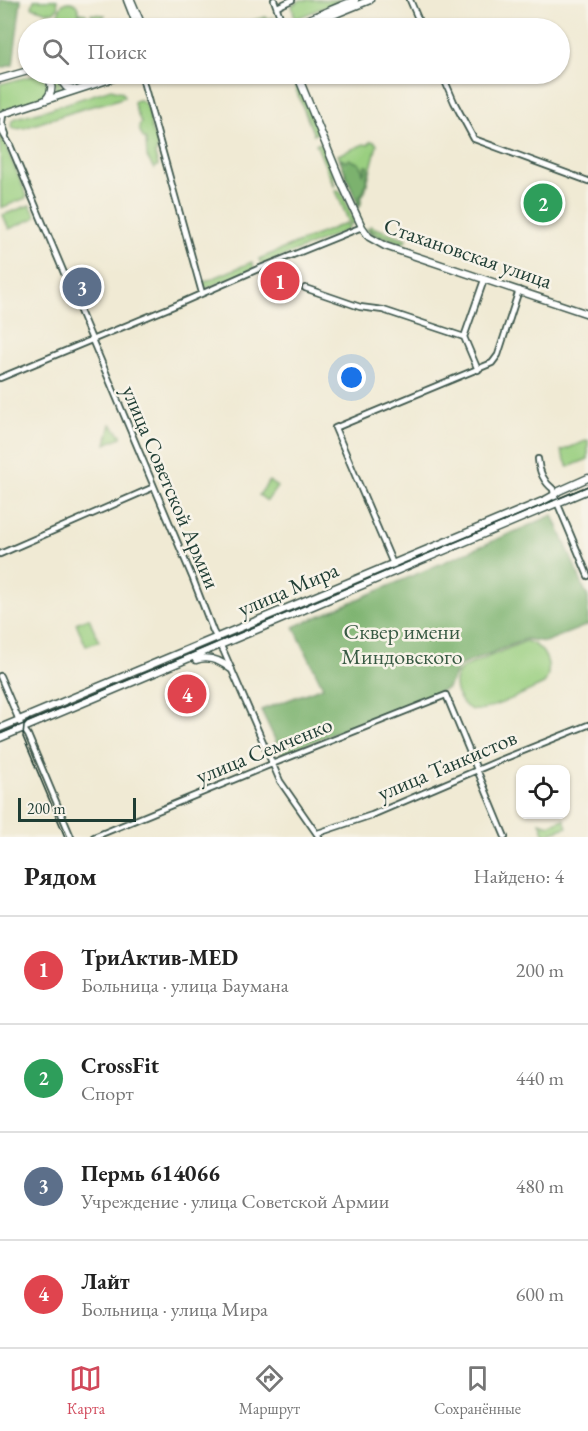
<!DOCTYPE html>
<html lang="ru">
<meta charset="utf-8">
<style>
body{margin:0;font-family:"EB Garamond",serif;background:#f2f2f2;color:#222}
.controls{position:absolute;right:18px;bottom:18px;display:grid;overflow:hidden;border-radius:12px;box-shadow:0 2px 4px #0004}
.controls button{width:54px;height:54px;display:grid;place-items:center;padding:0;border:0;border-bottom:2px solid #e0e0e0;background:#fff;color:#222;font:30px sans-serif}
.scale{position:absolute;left:18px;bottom:15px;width:118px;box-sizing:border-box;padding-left:6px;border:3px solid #1f3d34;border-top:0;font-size:16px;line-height:21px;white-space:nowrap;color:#1f3d34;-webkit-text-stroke:4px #f7f3e8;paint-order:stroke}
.you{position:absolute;left:352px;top:378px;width:21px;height:21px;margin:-15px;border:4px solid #fff;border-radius:50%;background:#1a73e8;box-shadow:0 0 0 9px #1a73e833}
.badge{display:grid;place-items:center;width:39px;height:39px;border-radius:50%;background:#d1495b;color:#fff;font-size:20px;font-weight:700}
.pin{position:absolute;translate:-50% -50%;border:3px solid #fff;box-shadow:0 2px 6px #0006}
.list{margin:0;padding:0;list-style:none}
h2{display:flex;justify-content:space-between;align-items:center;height:78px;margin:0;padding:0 24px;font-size:26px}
h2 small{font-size:20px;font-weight:400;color:#767676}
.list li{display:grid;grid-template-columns:39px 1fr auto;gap:18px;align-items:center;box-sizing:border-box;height:108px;padding:0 24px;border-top:2px solid #e0e0e0}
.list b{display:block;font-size:22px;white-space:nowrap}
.list p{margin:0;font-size:20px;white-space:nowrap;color:#767676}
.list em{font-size:20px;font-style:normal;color:#767676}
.icon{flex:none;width:33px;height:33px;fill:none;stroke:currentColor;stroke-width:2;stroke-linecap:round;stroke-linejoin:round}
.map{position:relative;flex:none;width:588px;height:837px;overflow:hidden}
.search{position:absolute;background:#fff;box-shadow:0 2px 4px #0004;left:18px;right:18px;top:18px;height:66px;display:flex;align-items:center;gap:15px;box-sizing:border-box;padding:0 21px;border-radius:33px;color:#767676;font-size:22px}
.sheet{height:510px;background:#fff}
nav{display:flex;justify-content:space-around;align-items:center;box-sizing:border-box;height:84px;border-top:2px solid #e0e0e0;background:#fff;font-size:16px;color:#767676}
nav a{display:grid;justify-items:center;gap:3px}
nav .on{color:#d1495b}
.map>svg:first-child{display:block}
</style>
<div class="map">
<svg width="588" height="837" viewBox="0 0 588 837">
<rect width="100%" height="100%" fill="#f7f3e8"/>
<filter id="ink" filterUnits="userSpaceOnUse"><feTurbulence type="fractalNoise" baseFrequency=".0167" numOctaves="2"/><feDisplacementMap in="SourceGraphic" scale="12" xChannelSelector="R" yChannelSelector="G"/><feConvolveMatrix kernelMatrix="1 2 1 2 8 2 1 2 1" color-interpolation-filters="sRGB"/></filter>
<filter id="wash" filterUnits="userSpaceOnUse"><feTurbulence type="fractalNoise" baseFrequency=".008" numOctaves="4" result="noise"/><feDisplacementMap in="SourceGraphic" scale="24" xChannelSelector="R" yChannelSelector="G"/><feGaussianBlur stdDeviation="1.35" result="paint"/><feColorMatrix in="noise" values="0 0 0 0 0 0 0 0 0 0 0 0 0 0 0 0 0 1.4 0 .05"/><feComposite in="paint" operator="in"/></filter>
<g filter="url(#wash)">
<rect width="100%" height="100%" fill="#f0ead4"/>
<path fill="#9acf80" stroke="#5c865a" stroke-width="1.5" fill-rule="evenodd" d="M 34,0 L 57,0 L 58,7 L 54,12 L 48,12 L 32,7 Z
M 301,0 L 342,0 L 295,19 L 292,5 Z
M59 12a10 10 0 1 1 20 0a10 10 0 1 1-20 0Z
M 80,13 L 86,14 L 86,19 L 88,21 L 93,21 L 91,14 L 105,15 C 96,29 79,26 64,26 L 64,28 L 50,28 L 52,22 L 57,19 L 63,22 L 71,23 L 78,19 Z
M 266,17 L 267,19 L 274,17 C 259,26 243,29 225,28 L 244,24 L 244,23 Z
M 49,74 L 60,74 L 60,84 L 63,93 L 55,94 L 55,85 Z
M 68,74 L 116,74 L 72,88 L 67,85 L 66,77 Z
M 35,75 C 48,74 49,85 47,96 L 0,112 L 0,84 Z
M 297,85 L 299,85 L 318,132 L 314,135 L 295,87 Z
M 111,89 L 122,92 L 124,97 L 113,101 L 85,108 L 24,128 L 16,129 L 11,126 L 12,121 L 16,118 L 49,109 Z
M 137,100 L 141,100 C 152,108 149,120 152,132 C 154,137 158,140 158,145 C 158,149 156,151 155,155 L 158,165 L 154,169 L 147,157 L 146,140 C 141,137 140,132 139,126 L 141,123 C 139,116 134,109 134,102 Z
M 0,133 L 27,196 L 26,198 L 1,208 Z
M 371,141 L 375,142 L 377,145 L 365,192 L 362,196 L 361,205 L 359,208 L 338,155 L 364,144 L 368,145 ZM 340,159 L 347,162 L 350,160 C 360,164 362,162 363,175 L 365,166 L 369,168 L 364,191 L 360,196 L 359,206 Z
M 320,143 L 329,161 L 334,178 L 333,179 L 335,185 L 334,186 L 316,144 Z
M 339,190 L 344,197 L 354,223 L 350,225 L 336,191 Z
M 30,205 L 36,216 L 35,218 L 9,229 L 3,215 Z
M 346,223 L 349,227 L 347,230 L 263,265 L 261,264 L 259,259 Z
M 370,226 L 375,228 L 407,239 L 403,243 L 376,233 L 369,229 Z
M 366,228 L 375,235 L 410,248 L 408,252 L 379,241 L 372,237 Z
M 252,262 L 254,267 L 253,269 L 204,289 L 202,283 Z
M 111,424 L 121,435 L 121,437 L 106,444 Z
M 588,440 L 588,459 L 568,467 L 561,451 Z
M 269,481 L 277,487 L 267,501 L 259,495 Z
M 89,618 L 99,641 L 86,646 L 76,623 Z
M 526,641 C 546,647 554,667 544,684 C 530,690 486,713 473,710 C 465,708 461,701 457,694 C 453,683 455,677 462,668 L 521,643 Z
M 564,819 L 567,827 L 545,835 L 540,822 L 549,825 Z"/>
<path fill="#7bb26e" stroke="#4d7851" stroke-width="1.5" d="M 0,0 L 21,0 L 13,65 L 0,68 Z
M 340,159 L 347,162 L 349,159 C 359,165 361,160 363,174 L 365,170 L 365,166 L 368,166 L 369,168 L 364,191 L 360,196 L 359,207 Z
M 553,515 L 588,598 L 588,625 L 545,642 L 526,639 L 459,666 L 448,688 L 282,754 L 261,710 L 323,687 L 294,627 Z"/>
</g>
<g filter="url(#ink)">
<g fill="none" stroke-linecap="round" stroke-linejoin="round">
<g stroke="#3e574c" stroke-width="8">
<path id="minor" d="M 274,0 L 284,28
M 410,0 L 422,28
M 277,7 L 292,0
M 189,28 L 197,26
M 141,74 L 202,293
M 442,74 L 454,102 L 474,139 L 588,181
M 3,114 L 2,123 L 6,134
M 0,128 L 10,145 L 193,579 L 213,631 L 224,652 L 280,781 L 319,837
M 305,288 L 360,307 L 383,310 L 464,337 L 478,370
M 464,337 L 484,280
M 0,378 L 176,305 L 258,269 L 362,227
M 538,459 C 539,471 544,482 553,489 L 554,495 L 588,576
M 0,554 L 154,487
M 396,571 L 335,428 L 492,363 L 498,355 L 519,290
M 0,676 L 21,725 L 28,735 L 71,837
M 318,833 L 372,815 L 503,759 L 588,725
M 94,837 L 272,764 L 446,695 L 505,837"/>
</g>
<g stroke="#3e574c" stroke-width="9">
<path id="major" d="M 127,0 L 138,28
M 131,0 L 143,28
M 287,28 L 355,0
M 301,28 L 370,0
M 46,74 C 52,82 54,91 46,99
M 63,74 L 63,83 L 66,87 L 74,89
M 297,74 L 342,184 L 362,227 L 369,237 L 385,246 L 588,314
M 0,79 L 28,71
M 0,115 L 126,74
M 196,660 C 209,655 221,661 231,669
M 0,728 L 545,500 L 554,495 L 559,491 L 588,478
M 0,738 L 588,490"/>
</g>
<use href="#minor" stroke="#fff" stroke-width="4.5"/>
<use href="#major" stroke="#fff" stroke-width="6"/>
<path stroke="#1f3d34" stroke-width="1.5" d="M 30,719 L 24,726 L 23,737 L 65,837
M 0,734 L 588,486"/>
</g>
</g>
<g text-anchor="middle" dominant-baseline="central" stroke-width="5" stroke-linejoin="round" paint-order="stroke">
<g font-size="22" fill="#1f3d34" stroke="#f7f3e8">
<text transform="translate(468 253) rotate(19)">Стахановская улица</text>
<text transform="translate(171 487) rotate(67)">улица Советской Армии</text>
<text transform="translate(288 589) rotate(-23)">улица Мира</text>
<text transform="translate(264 750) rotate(-22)">улица Семченко</text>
<text transform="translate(447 765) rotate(-23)">улица Танкистов</text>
</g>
<g font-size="22" fill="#385a43" stroke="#f7f3e8">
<text x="402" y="631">Сквер имени<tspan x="402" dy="25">Миндовского</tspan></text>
</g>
</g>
</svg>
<div class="controls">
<button><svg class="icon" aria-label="locate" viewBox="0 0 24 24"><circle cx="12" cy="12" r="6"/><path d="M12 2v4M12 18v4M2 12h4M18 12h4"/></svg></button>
</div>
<div class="scale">200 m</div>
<div class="you"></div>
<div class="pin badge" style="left:280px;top:281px;background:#e0444e">1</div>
<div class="pin badge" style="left:543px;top:203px;background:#2e9e5b">2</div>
<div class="pin badge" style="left:82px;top:287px;background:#5c6f8a">3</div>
<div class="pin badge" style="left:187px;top:694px;background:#e0444e">4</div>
<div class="search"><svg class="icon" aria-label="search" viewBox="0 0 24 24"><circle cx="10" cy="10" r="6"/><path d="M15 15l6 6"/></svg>Поиск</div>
</div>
<section class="sheet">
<h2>Рядом<small>Найдено: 4</small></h2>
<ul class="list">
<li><span class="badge" style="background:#e0444e">1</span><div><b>ТриАктив-MED</b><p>Больница · улица Баумана</p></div><em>200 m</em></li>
<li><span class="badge" style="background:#2e9e5b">2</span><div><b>CrossFit</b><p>Спорт</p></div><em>440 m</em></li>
<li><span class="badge" style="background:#5c6f8a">3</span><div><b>Пермь 614066</b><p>Учреждение · улица Советской Армии</p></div><em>480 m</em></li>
<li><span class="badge" style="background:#e0444e">4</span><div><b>Лайт</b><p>Больница · улица Мира</p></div><em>600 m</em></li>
</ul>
</section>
<nav>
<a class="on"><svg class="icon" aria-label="map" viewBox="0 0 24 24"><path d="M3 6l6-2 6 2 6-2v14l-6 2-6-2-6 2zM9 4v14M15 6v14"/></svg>Карта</a>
<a><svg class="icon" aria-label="directions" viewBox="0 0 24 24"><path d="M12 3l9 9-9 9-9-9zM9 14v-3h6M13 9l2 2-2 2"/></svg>Маршрут</a>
<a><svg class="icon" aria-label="saved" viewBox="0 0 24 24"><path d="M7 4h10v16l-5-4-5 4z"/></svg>Сохранённые</a>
</nav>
